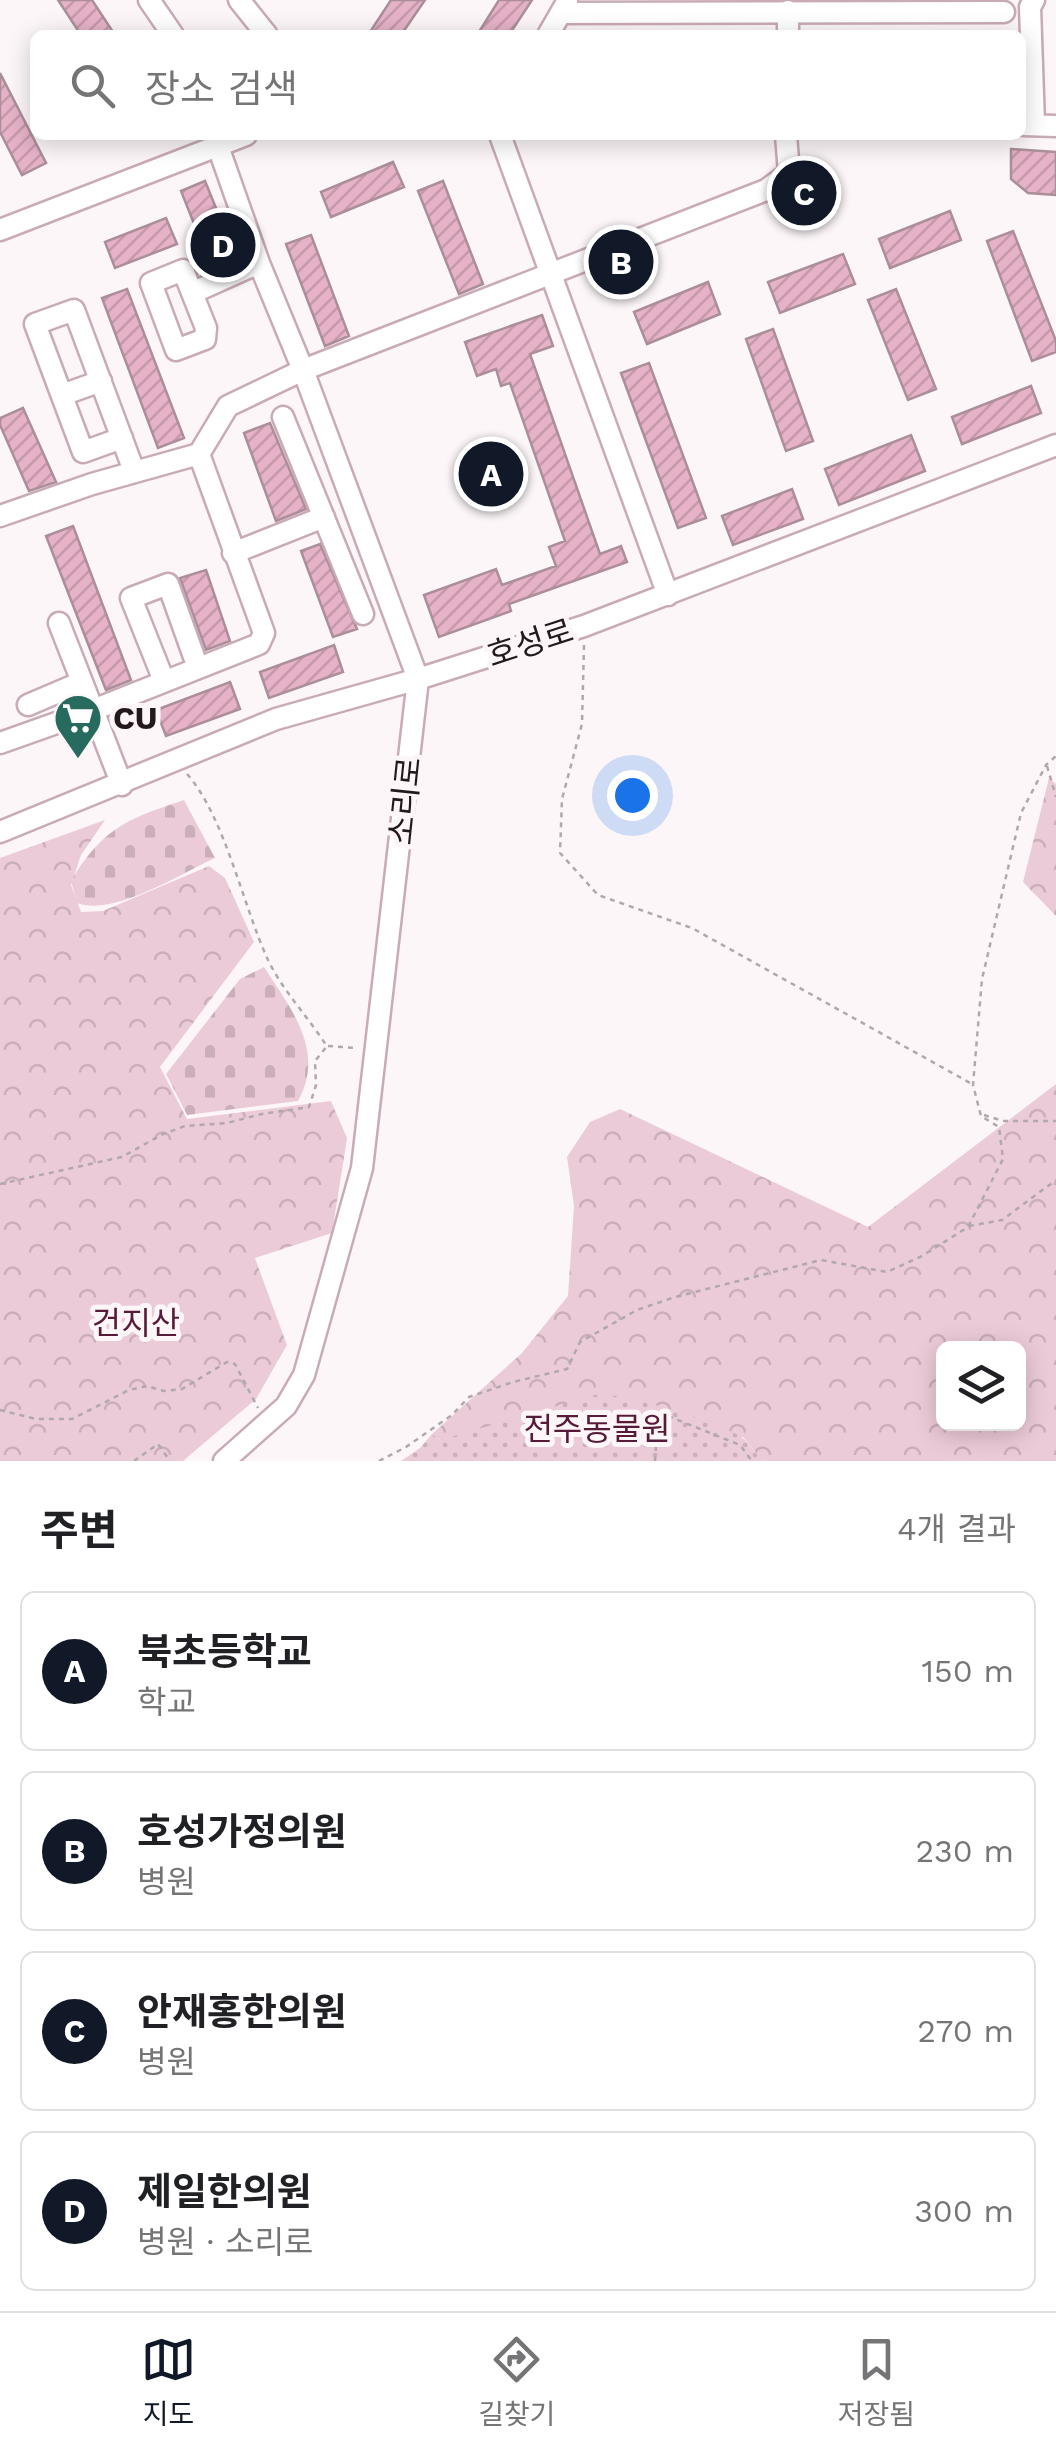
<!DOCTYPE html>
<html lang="ko">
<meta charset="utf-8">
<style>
body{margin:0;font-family:"Work Sans","Noto Sans KR",sans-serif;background:#f2f2f2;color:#202124}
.controls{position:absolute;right:30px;bottom:30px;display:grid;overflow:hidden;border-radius:15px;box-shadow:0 5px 25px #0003}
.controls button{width:90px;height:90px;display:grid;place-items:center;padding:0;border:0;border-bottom:2px solid #e0e0e0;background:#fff;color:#202124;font:50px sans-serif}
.you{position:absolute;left:632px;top:795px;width:35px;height:35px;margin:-25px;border:8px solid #fff;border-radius:50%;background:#1a73e8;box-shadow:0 0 0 15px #1a73e833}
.badge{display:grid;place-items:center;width:65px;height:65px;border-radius:50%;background:#111827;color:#fff;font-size:32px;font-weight:700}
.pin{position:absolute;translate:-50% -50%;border:5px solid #fff;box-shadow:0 2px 10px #0006}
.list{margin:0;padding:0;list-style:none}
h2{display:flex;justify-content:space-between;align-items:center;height:130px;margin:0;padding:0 40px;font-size:42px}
h2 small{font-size:32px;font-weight:400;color:#757577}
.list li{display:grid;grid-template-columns:65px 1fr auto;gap:30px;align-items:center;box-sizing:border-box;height:160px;margin:0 20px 20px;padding:0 20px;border:2px solid #e0e0e0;border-radius:15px}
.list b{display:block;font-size:38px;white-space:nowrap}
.list p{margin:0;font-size:32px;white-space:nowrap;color:#757577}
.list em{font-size:32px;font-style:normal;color:#757577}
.icon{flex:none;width:55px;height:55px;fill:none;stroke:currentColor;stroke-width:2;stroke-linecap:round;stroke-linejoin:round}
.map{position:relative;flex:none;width:1056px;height:1461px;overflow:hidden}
.search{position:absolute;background:#fff;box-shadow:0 5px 25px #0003;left:30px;right:30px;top:30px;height:110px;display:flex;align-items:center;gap:25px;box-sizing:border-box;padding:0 35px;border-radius:15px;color:#757577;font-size:38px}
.sheet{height:850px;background:#fff}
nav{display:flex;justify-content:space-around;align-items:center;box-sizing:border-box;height:140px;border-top:2px solid #e0e0e0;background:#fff;font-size:28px;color:#757577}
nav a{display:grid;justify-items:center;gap:5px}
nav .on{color:#111827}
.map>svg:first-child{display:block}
</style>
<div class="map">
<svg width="1056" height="1461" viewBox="0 0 1056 1461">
<defs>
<pattern id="forest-crowns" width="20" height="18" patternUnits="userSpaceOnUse" patternTransform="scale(2.5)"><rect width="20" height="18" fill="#eccbd8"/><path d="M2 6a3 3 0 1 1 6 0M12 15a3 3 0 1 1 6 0" fill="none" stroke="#caaeb9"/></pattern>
<pattern id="cemetery-stones" width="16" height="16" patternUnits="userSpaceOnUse" patternTransform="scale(2.5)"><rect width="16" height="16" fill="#eccbd8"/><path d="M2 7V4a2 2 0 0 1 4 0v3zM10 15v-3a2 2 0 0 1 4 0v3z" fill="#caaeb9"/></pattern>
<pattern id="park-dots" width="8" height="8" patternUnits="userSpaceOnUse" patternTransform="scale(2.5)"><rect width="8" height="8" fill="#eccbd8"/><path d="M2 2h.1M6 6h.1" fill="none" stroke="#caaeb9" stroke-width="1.8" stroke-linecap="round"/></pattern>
<pattern id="building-hatch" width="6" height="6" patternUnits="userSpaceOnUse" patternTransform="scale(2.5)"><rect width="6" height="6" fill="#e6b2c7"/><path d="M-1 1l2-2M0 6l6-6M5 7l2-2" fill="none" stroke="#c598aa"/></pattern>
</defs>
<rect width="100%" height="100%" fill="#fcf6f8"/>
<path fill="url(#forest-crowns)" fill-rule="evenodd" d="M 1049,778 L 1056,784 L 1056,916 L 1023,882 Z
M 105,820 L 81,855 L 71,885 L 81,912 L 103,911 L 209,866 L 225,878 L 254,942 L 160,1067 L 187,1119 L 331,1101 L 347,1138 L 332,1233 L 255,1258 L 287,1345 L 256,1399 L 183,1461 L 0,1461 L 0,858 Z
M 1056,1084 L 1056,1461 L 766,1461 L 760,1458 L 743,1437 L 440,1440 L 432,1434 L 522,1353 L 568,1296 L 574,1206 L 567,1157 L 590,1122 L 620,1109 L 868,1227 ZM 944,1348 L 1018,1348 L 1018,1424 L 944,1424 Z"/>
<path fill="url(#cemetery-stones)" d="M 184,800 L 215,858 C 180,874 113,917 77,903 L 71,881 C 103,828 127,819 184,800 Z
M 264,967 C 291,1009 326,1051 298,1101 L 187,1115 L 166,1074 L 240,979 Z"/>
<path fill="url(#park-dots)" d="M 602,1393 C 649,1403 695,1413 738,1435 C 750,1441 754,1456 766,1461 L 401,1461 L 420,1448 L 432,1434 L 440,1440 Z"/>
<path fill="url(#building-hatch)" stroke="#ab8e99" stroke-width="2.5" d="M 58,0 L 92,0 L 115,35 L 81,35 Z
M 391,0 L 425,0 L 401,35 L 368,35 Z
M 499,0 L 532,0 L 509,35 L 477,35 Z
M 0,73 L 46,163 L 22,175 L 0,132 Z
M 1011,149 L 1056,152 L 1056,195 L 1028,193 L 1011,179 Z
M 393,162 L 404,187 L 331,217 L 321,192 Z
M 205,181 L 235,255 L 210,264 L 181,191 Z
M 443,181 L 483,284 L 459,294 L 418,191 Z
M 950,211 L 961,240 L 890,268 L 879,239 Z
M 166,218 L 177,244 L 115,268 L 105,242 Z
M 1013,231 L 1056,341 L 1056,352 L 1032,361 L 987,241 Z
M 311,235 L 349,336 L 325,346 L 286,244 Z
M 843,254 L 855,284 L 780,313 L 768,282 Z
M 708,282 L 720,314 L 647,344 L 634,312 Z
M 127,289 L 184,438 L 158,448 L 102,298 Z
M 896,289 L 936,389 L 908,400 L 868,300 Z
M 542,315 L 553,346 L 530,354 L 600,554 L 621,546 L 627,562 L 509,604 L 511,611 L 439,637 L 424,595 L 496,569 L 502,585 L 556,566 L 549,547 L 565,541 L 510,383 L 501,386 L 496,369 L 477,376 L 465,342 Z
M 773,329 L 813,441 L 786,451 L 746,339 Z
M 649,363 L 706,518 L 678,528 L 621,373 Z
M 1031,386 L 1041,413 L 962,444 L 952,417 Z
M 23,408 L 56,482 L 29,491 L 0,425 L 0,418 Z
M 270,423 L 306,509 L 276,521 L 244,433 Z
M 911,435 L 925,471 L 839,505 L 825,469 Z
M 792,489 L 803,519 L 733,545 L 722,516 Z
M 73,526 L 131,680 L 106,690 L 46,536 Z
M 320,544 L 357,629 L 333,637 L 301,551 Z
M 206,570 L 230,641 L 206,650 L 180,578 Z
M 334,645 L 343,672 L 269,698 L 260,672 Z
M 230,682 L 240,709 L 166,736 L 156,710 Z"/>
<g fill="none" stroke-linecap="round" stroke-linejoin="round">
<g stroke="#c9abb7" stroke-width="25">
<path id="minor" d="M 149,0 L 173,35
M 239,0 L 267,35
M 561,13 L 1004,12
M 548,35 L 567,2
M 788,35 L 788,11
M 1034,124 L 1030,7 L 1034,0
M 1023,125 L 1056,126
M 214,135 L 259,263 L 303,370 L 418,679 L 362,1168 L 304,1375 L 286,1406 L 224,1461
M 500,135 L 668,595
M 0,230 L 246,135
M 183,270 L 206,328 L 205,339 L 176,350 L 151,283 Z
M 194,292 L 259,263
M 62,395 L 101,381
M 283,417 L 363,614
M 122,438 L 83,452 L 35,324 L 74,310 L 134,471
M 0,516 L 92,484 L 199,454 L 228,406 L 303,370 L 766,190 L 789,173 L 786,135
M 233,553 L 324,517
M 59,623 L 93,710 L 259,644 L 264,633 L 199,454
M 164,681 L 131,598 L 168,584 L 198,668
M 28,705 L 82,682
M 0,743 L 93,710 L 122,785
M 0,832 L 276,719 L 418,679 L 584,626 L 1056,445"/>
</g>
<path stroke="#b0a8ab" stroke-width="2.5" stroke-dasharray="5 5" stroke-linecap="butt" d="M 584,645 L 582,724 L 562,799 L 560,853 L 598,895 L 692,928 L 972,1084
M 1047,766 L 1056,797
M 187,774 C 225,817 243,906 268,960 C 283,991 308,1017 326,1045
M 328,1046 L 355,1048
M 984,1115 L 1003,1121 L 1056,1121
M 0,1184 L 122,1157 L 161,1135 L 185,1126 L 227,1123 L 262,1114 L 309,1107 L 316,1085 L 315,1061 L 327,1046
M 969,1226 L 1002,1220 L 1056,1180
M 0,1410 L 36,1419 L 72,1419 L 129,1390 L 147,1386 L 164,1391 L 182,1389 L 227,1362 L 235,1364 L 258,1408
M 134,1461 L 158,1444 L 170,1461
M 379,1461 L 406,1447 L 452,1415 L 469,1397 L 513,1382 L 567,1369 L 580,1342 L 637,1310 L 675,1297 L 821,1260 L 887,1272 L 922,1256 L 968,1227 L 1003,1159 L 999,1127 L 981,1116 L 973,1085 L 982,979 L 1021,813 L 1046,765 L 1056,756
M 655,1461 L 658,1412 L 740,1445 L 752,1461"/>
<use href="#minor" stroke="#fff" stroke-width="20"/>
</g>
<defs>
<g id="supermarket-pin" transform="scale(2.5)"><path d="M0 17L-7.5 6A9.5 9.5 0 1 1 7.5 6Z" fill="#266b5e" stroke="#fcf6f8"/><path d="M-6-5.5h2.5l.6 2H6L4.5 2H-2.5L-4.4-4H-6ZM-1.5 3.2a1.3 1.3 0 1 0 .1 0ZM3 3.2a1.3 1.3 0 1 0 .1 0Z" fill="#fff"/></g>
</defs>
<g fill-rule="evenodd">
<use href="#supermarket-pin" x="78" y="718"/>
</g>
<g text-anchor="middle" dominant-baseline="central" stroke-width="10" stroke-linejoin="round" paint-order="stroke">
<g font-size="32" fill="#23181d" stroke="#fcf6f8">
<text transform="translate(530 643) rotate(-18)">호성로</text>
<text transform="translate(405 801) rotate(-84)">소리로</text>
</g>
<g font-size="32" font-weight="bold" fill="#23181d" stroke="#fcf6f8" text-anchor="start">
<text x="113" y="718">CU</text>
</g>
<g font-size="32" fill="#571b39" stroke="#fcf6f8">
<text x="136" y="1323">건지산</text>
<text x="597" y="1429">전주동물원</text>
</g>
</g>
</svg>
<div class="controls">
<button><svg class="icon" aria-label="layers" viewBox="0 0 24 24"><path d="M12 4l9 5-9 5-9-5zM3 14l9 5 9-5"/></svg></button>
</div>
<div class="you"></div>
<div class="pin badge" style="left:491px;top:474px">A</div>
<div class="pin badge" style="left:621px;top:262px">B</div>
<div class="pin badge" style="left:804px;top:193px">C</div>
<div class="pin badge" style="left:223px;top:245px">D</div>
<div class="search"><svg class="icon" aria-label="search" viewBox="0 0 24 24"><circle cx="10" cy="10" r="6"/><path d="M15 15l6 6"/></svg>장소 검색</div>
</div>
<section class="sheet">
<h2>주변<small>4개 결과</small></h2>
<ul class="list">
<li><span class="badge">A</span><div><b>북초등학교</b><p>학교</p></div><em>150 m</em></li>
<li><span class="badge">B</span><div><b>호성가정의원</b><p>병원</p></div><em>230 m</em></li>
<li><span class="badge">C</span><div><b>안재홍한의원</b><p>병원</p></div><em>270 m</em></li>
<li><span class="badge">D</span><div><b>제일한의원</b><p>병원 · 소리로</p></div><em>300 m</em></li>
</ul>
</section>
<nav>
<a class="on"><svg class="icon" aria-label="map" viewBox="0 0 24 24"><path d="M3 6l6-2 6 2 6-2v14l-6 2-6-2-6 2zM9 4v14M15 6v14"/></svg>지도</a>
<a><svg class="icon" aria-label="directions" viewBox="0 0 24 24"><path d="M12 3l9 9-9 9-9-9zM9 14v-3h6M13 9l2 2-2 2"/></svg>길찾기</a>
<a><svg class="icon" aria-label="saved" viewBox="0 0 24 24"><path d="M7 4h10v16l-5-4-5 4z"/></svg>저장됨</a>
</nav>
